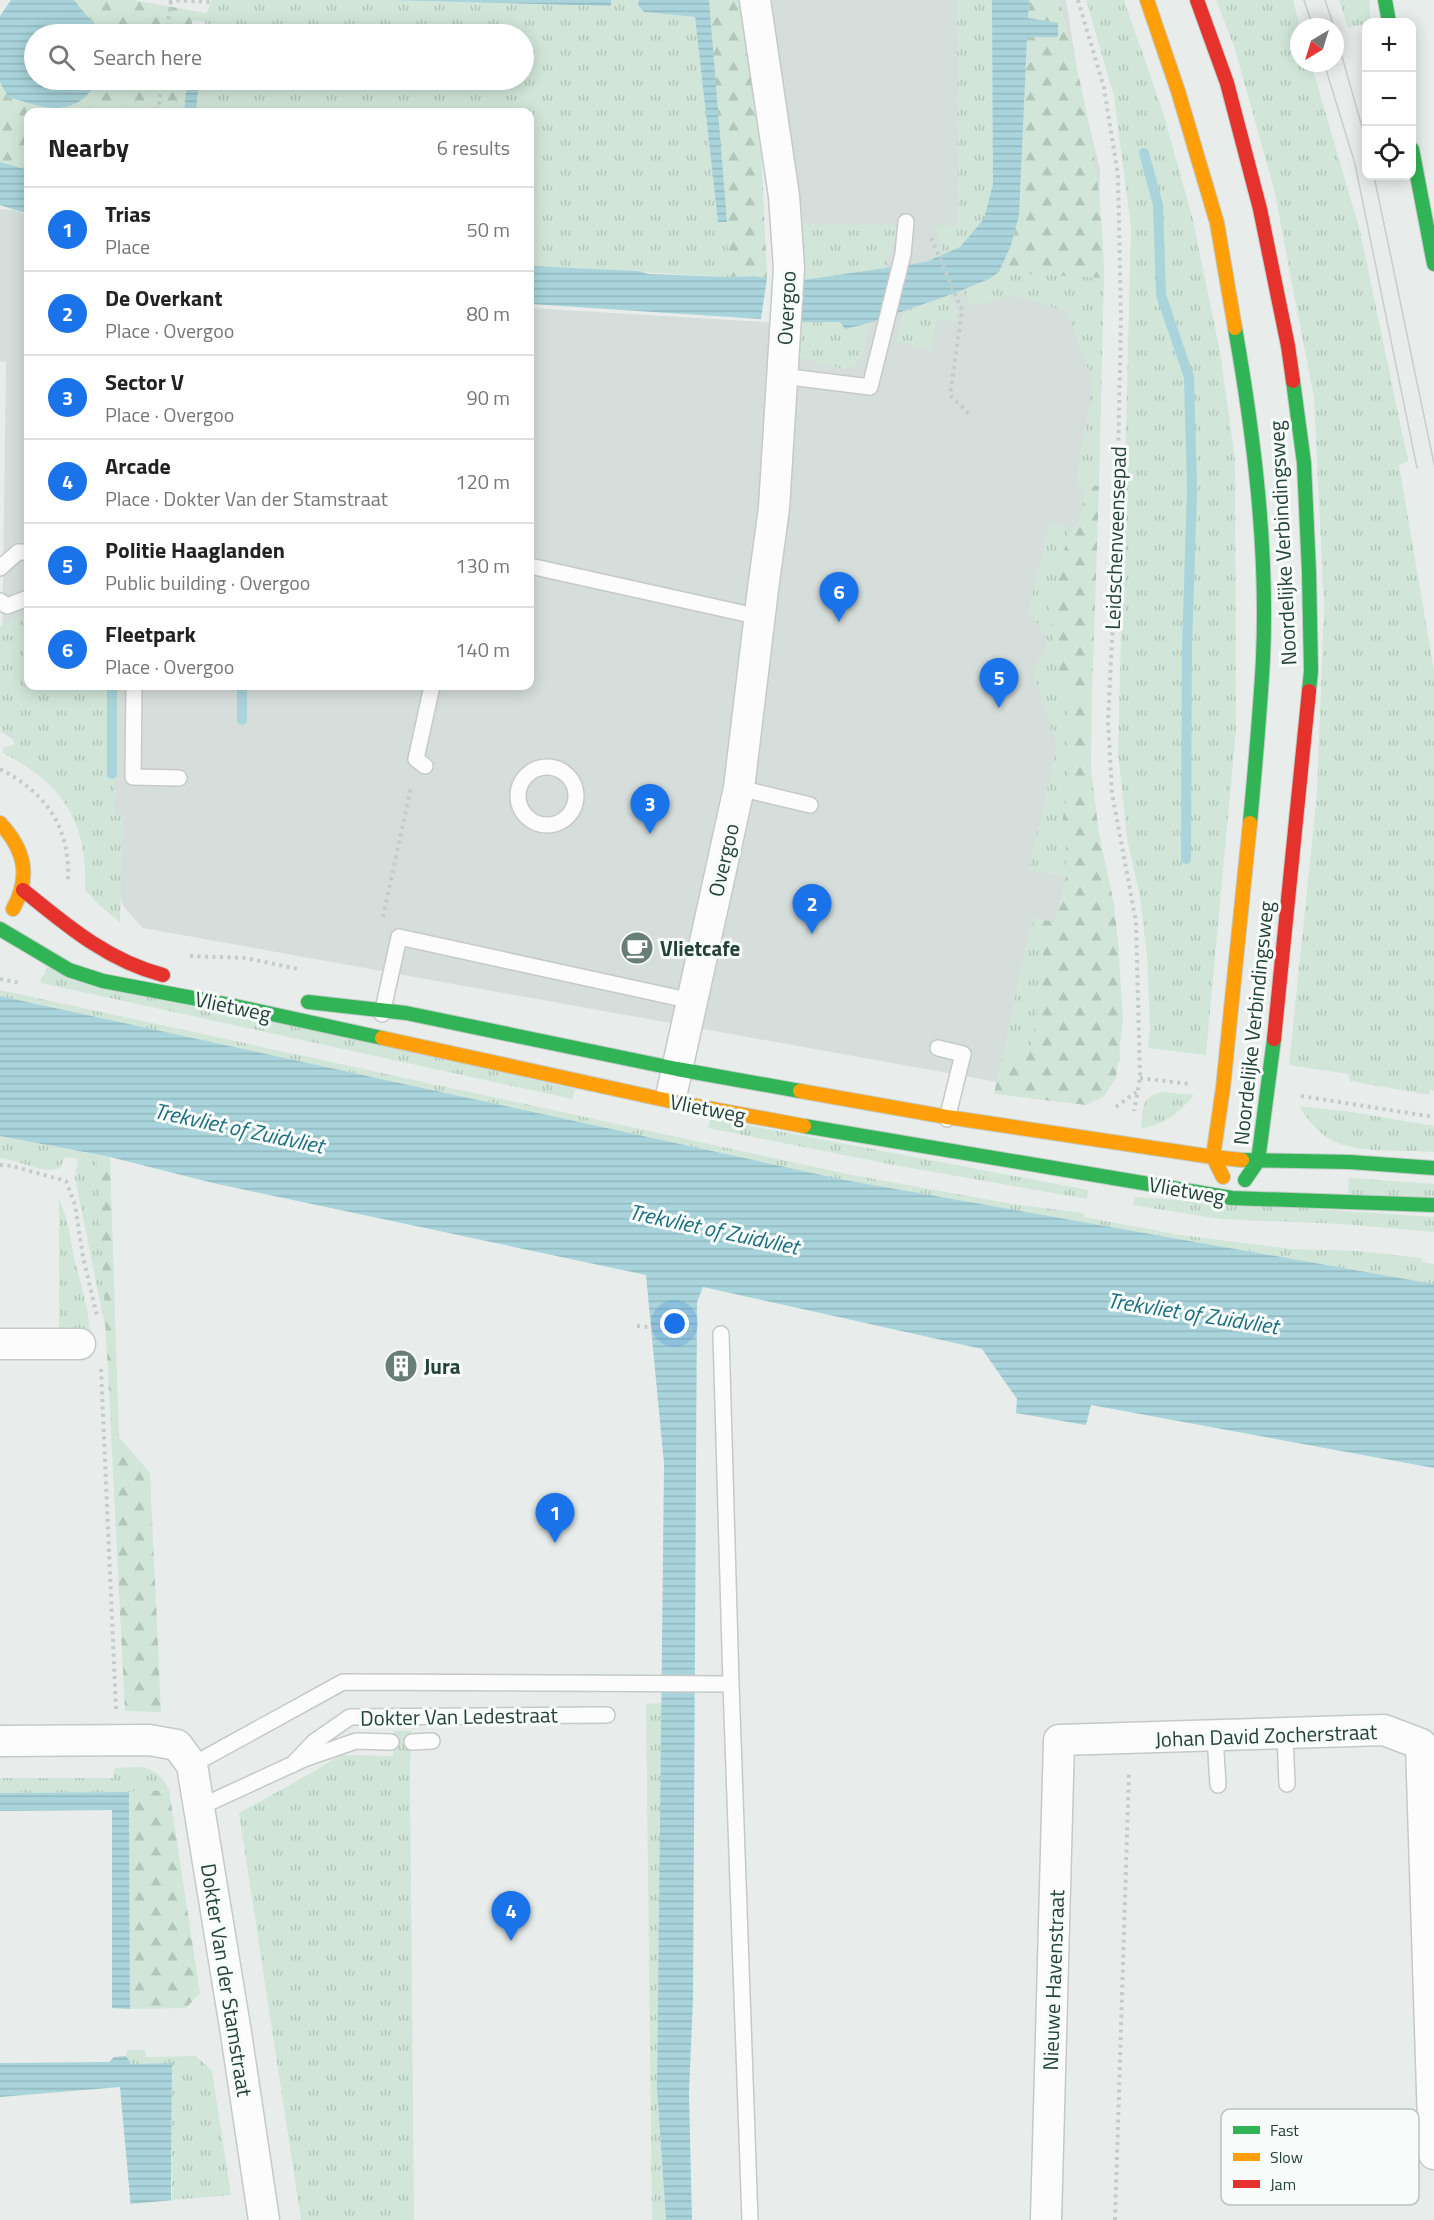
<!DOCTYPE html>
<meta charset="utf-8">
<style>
body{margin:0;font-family:"Titillium Web",sans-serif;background:#f6f6f6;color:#222}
.controls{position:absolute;right:18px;top:18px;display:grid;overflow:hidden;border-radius:12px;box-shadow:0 3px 15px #0003}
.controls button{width:54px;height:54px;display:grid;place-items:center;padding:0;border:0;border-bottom:2px solid #e0e0e0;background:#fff;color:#222;font:30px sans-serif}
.compass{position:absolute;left:1290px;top:18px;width:54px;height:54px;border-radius:50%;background:#fff;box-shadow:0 3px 15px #0003;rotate:218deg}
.you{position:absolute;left:675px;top:1324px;width:21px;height:21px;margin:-15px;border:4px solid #fff;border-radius:50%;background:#1a73e8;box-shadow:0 0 0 9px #1a73e833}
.badge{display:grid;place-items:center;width:39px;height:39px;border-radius:50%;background:#1a73e8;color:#fff;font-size:20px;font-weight:700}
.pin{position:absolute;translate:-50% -50px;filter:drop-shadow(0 2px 3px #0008)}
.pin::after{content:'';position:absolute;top:32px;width:21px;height:18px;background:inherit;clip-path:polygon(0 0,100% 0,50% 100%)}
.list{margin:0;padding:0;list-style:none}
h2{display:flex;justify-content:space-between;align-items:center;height:78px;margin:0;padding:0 24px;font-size:26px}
h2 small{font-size:20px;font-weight:400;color:#767676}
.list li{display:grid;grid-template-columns:39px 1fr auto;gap:18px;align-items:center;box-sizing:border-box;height:84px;padding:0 24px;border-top:2px solid #e0e0e0}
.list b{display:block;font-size:22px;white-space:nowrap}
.list p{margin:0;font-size:20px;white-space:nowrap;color:#767676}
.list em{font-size:20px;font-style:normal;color:#767676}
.icon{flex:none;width:33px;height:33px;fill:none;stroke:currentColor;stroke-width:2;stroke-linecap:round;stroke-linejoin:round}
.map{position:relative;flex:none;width:1434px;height:2220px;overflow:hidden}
.search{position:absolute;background:#fff;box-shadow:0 3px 15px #0003;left:24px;top:24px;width:510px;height:66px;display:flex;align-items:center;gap:15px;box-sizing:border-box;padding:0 21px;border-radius:33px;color:#767676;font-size:22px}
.panel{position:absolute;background:#fff;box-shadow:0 3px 15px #0003;left:24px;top:108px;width:510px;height:582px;border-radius:12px}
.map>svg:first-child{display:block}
</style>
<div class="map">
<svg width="1434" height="2220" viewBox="0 0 1434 2220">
<defs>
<pattern id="grass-tufts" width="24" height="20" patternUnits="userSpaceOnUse" patternTransform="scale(1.5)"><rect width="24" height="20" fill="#d1e6d8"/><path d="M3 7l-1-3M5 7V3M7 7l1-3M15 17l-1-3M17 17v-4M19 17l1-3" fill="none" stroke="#b3c6ba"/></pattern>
<pattern id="forest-firs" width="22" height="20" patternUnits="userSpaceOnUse" patternTransform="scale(1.5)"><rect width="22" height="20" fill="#d1e6d8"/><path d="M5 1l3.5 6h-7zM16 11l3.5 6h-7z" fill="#b3c6ba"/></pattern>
<pattern id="water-rules" width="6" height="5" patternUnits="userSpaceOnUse" patternTransform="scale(1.5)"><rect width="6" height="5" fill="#a9d4db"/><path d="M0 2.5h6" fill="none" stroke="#91b7bd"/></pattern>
</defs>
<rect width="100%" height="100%" fill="#e8edeb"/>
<path fill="#d6dedb" d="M 748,0 L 1066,0 L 1080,88 L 1100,170 L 1097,323 L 1083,746 L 1116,995 L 1120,1060 L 1097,1100 L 143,928 L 123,906 L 93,787 L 1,732 L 6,362 L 0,361 L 0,209 L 14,210 L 28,216 L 28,686 L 530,686 L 530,308 L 779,323 L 782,270 Z"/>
<path fill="url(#grass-tufts)" d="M 212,0 L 386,0 L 610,6 L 611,0 L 639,0 L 638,5 L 644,12 L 695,17 L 718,221 L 727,222 L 730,277 L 530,266 L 530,112 L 196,112 L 199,80 L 524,80 L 524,34 L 204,34 L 206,13 Z
M 957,0 L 992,0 L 993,184 L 984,219 L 960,247 L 944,254 L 934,226 L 958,225 Z
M 1086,0 L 1124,0 L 1163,112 L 1193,220 L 1220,352 L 1235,459 L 1236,730 L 1206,1055 L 1148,1048 L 1150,1030 L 1147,955 L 1140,897 L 1127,838 L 1118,754 L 1131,228 L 1114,96 Z
M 1216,0 L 1293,0 L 1300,27 L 1299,63 L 1311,63 L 1360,231 L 1408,461 L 1399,465 L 1434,671 L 1434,1091 L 1430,1090 L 1429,1095 L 1350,1081 L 1348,1074 L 1289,1065 L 1317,793 L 1324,607 L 1314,398 L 1274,189 L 1234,46 Z
M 1339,0 L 1369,0 L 1371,22 L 1348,28 Z
M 799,224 L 898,225 L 886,268 L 804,280 Z
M 999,272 L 1104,278 L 1099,486 L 1076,482 L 1093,383 L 1067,311 L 1011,295 L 972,307 L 962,290 L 989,279 Z
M 949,295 L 957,311 L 955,323 L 938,318 L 930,350 L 896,342 L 903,312 Z
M 801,322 L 840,322 L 845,329 L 869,323 L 863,353 L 856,365 L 845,369 L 797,357 Z
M 1050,523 L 1070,528 L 1049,610 L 1057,670 L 1070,694 L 1068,735 L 1069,785 L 1062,823 L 1066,842 L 1066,877 L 1029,869 L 1057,747 L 1032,668 C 1053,647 1048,632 1028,613 Z
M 28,613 L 28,686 L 108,686 L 108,777 L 115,777 L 114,816 L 123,816 L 120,922 L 100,906 L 85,890 C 88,823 63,783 3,753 L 3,747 L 14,745 L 13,731 L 1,732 L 0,724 L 0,626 Z
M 1032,918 L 1046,964 L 1030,1052 L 1005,1045 Z
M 48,968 L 575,1089 L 572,1099 L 41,983 L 40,980 Z
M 0,990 L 847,1174 L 1012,1204 L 1084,1213 L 1084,1217 L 1180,1235 L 1291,1249 L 1358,1251 L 1422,1258 L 1422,1262 L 1434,1264 L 1434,1284 L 845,1180 L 0,996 Z
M 1161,1092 L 1194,1095 C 1175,1117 1169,1121 1141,1129 C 1143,1110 1140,1098 1161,1092 Z
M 1299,1106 L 1352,1112 L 1434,1126 L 1434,1152 C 1407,1150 1359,1153 1335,1142 C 1320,1135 1307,1120 1299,1106 Z
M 710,1118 L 1088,1190 L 1087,1199 L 894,1165 L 708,1128 Z
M 0,1136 L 97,1155 L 108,1341 L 75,1178 L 78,1159 L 65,1157 L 60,1168 C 40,1175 22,1160 0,1158 Z
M 1349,1178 L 1434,1184 L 1434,1197 L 1348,1195 Z
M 1135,1197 L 1434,1217 L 1434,1232 L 1342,1224 L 1220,1219 L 1133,1205 Z
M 59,1199 C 69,1220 70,1240 75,1262 C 81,1285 88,1306 90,1330 L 59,1330 Z
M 663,1703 L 657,2089 L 666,2220 L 652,2220 L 646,1704 Z
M 394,1731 L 412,1731 L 410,1767 L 414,2220 L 301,2220 L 239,1813 L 315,1771 L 340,1755 L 393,1756 Z
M 142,1767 C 157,1771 163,1777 169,1790 L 129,1792 L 0,1793 L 0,1778 L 113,1778 L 114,1768 Z
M 127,2050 L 145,2050 L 146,2057 L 196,2056 L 212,2071 L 231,2195 L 172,2200 L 172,2063 L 131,2064 L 126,2056 Z"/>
<path fill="url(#forest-firs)" d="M 74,0 L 132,0 L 206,13 L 205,22 L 192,21 L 191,34 L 97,34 L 93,23 Z
M 708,0 L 744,0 L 759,103 L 767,278 L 754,276 L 730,277 Z
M 1029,0 L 1059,0 C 1085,90 1103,184 1104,278 L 999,272 L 1011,245 L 1019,215 L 1027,36 L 1057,37 L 1058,23 L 1028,18 Z
M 99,80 L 187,80 L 184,112 L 28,112 L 28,170 L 0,162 L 0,82 L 8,97 C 33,104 61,117 84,98 C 90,93 94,85 99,80 Z
M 1076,482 L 1099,486 L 1092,695 L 1091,769 L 1099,834 L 1114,904 L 1118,941 L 1123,1022 L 1116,1078 L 1103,1097 L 1086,1105 L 994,1094 L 1005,1045 L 1030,1051 L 1046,964 L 1032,918 L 1055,922 L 1066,877 L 1066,842 L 1062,823 L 1069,785 L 1068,735 L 1070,694 L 1057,670 L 1049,610 L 1070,528 L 1079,524 L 1085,492 Z
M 97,1155 L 110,1157 L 119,1437 L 150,1473 L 161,1712 L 125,1711 Z
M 169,1790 L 200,1993 L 186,2008 L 130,2009 L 129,1792 Z"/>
<path fill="url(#water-rules)" d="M 11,0 L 74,0 L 93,23 L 97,34 L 34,34 L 34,80 L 99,80 C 94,85 90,93 84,98 C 61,117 33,104 8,97 L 0,82 L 0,16 Z
M 386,0 L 611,0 L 611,6 Z
M 639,0 L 709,0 L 727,222 L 718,222 L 695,17 L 644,12 L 638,5 Z
M 992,0 L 1029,0 L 1028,18 L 1058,23 L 1058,37 L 1027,37 L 1019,215 L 1011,245 L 999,272 L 989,279 L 955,293 L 869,323 L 845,329 L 840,322 L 801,322 L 804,280 L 926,262 L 960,247 L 984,219 L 993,184 Z
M 187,80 L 199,80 L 196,112 L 184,112 Z
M 0,162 L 28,170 L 28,214 L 0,205 Z
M 530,266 L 638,271 L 648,274 L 730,277 L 754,276 L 767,278 L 761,319 L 530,304 Z
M 0,996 L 845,1180 L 1434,1284 L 1434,1468 L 1091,1405 L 1086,1425 L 1016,1413 L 1017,1399 L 982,1349 L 703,1287 L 697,1302 L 693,1998 L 689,2093 L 692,2220 L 666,2220 L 657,2089 L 664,1464 L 646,1275 L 213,1183 L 110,1157 L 0,1136 Z
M 129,1792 L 130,2009 L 112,2008 L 112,1810 L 0,1811 L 0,1793 Z
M 126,2056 L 131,2064 L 172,2063 L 171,2194 L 173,2220 L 132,2220 L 120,2087 L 0,2097 L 0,2063 L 109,2062 L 114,2057 Z"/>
<path fill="#e8edeb" d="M 174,2200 L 174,2220 L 131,2220 L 130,2204 Z"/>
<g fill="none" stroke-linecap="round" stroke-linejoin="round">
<path stroke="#a9d4db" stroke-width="10" d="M 1144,153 L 1158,205 L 1161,295 L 1189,377 L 1192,489 L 1187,647 L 1186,859
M 242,720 L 242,686
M 112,774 L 112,686"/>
<g stroke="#c5cac8" stroke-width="18">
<path id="lane" d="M 782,376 L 870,387 L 903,254 L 906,222
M 530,566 L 760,617
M 0,568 L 18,552 L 28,552
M 0,601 L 7,606 L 28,598
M 134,686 L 133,777 L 179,778
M 425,766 L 416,759 L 432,686
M518 796a29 29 0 1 1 58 0a29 29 0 1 1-58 0Z
M 739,788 L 810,805
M 382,1014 L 399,937 L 692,1001
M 938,1048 L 963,1054 L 947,1119
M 721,1334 L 731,1684
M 1285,1734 L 1287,1784
M 1215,1736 L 1218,1785
M 412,1742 L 432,1741
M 192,1765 L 343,1682 L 731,1684 L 750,2220
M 292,1765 L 314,1742 L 350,1717 L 607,1715
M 200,1807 L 304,1759 L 356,1741 L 391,1742"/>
</g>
<g stroke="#c5cac8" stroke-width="33">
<path id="street" d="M 672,1092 L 739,788 L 763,589 L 774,508 L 789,268 L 784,196 L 755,0
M 0,1344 L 80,1344
M 0,1741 L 149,1740 L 177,1745 L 192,1765 L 236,2033 L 264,2220
M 1046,2220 L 1059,1740 L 1384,1730 L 1421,1744 L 1434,2154"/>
</g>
<g stroke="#c3cbc8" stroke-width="16">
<path id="fast" d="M 1385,0 L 1389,22
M 1412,149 L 1434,264
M 1235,328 C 1254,436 1268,549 1263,659 C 1260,714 1255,769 1250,823
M 1293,381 L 1304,463 L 1309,572 L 1311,671 L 1309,691
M 0,929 L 69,970 L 103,981 L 235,1006 L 382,1038
M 308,1002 L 406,1013 L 677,1069 L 800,1091
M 804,1126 L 1232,1198 L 1434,1205
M 1242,1160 L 1350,1162 L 1434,1168
M 1245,1180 L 1258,1161 L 1274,1039"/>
</g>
<g stroke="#c3cbc8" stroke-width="16">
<path id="slow" d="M 1147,0 L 1178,91 L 1217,223 L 1235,328
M 0,823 C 25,850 31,876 13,909
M 382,1038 L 670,1101 L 804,1126
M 800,1091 L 947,1117 L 1213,1157 L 1242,1160
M 1223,1177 L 1213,1157 L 1223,1088 L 1250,823"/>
</g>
<g stroke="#c3cbc8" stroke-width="16">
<path id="jam" d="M 1197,0 L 1227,83 L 1260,209 L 1288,346 L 1293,381
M 23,890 C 66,925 108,961 163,975
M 1274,1039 L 1309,691"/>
</g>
<path stroke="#c3ccca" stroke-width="4" stroke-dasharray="3 4.5" stroke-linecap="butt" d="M 169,0 L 210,2
M 1078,0 L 1104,88 L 1118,175 L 1121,318 L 1116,560 L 1108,721 L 1112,793 L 1136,922 L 1140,1078 L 1134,1111
M 167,34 L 171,0
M 158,112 L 162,80
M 931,238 L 962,310 L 950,395 L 969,414
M 0,769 C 48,794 71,829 68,884
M 383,917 L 411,787
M 190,956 L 246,958 L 298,969
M 0,979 L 20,983
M 1140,1078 L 1190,1084
M 1301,1096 L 1434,1117
M 1116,1107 L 1136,1092
M 0,1165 L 12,1166 L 66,1181 L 75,1205 L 83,1257 L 97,1316
M 637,1326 L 696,1331
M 101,1369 L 116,1709
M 1115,2220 L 1129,1771"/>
<use href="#lane" stroke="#fcfcfc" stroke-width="15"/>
<use href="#street" stroke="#fcfcfc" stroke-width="30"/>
<use href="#fast" stroke="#30b455" stroke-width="14"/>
<use href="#slow" stroke="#ff9f0a" stroke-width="14"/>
<use href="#jam" stroke="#e5322d" stroke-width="14"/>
<path stroke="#c9cdcc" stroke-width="1.5" d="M 1304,0 L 1313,27
M 1325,0 L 1334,27
M 1335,32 L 1366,141
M 1324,63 L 1355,164 L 1417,468
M 1374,176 L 1434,464"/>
</g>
<defs>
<g id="cafe-disc" transform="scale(1.725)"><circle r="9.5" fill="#697e78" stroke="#f7fbf9"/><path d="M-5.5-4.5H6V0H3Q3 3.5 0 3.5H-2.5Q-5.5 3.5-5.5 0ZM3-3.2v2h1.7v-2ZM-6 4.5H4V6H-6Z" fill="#fff"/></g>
<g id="building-disc" transform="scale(1.725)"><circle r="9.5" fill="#697e78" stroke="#f7fbf9"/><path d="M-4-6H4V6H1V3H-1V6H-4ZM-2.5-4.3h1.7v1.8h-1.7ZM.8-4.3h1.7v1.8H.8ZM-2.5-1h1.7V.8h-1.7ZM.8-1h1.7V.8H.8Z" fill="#fff"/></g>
</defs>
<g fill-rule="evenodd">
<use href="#cafe-disc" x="637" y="948"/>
<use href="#building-disc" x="401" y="1366"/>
</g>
<g text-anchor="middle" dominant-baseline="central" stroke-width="6" stroke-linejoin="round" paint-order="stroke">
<g font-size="21" fill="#24423a" stroke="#f7fbf9">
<text transform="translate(786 308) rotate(-87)">Overgoo</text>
<text transform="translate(1115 538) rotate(-88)">Leidschenveensepad</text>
<text transform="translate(1282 543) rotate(-93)">Noordelijke Verbindingsweg</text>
<text transform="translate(723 860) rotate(-77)">Overgoo</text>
<text transform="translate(233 1006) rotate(12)">Vlietweg</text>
<text transform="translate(1253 1023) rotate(-84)">Noordelijke Verbindingsweg</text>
<text transform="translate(708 1108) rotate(11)">Vlietweg</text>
<text transform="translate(1187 1190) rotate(10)">Vlietweg</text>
<text transform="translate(459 1716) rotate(-1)">Dokter Van Ledestraat</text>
<text transform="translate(1266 1735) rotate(-2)">Johan David Zocherstraat</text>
<text transform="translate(227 1980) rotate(81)">Dokter Van der Stamstraat</text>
<text transform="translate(1053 1980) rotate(-88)">Nieuwe Havenstraat</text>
</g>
<g font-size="21" font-weight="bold" fill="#24423a" stroke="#f7fbf9" text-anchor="start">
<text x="660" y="948">Vlietcafe</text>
<text x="424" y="1366">Jura</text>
</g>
<g font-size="22" font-style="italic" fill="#1c6f80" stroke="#f7fbf9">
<text transform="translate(239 1128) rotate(12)">Trekvliet of Zuidvliet</text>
<text transform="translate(714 1229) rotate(12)">Trekvliet of Zuidvliet</text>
<text transform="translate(1193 1313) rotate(9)">Trekvliet of Zuidvliet</text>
</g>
</g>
<rect x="1221" y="2109" width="198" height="96" rx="9" fill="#f7fbf9" stroke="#b8c4c0" stroke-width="1.5"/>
<rect x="1233" y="2126" width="27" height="8" fill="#30b455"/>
<rect x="1233" y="2153" width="27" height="8" fill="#ff9f0a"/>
<rect x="1233" y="2180" width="27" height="8" fill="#e5322d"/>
<g font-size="16" fill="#24423a">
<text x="1270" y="2136">Fast</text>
<text x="1270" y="2163">Slow</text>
<text x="1270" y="2190">Jam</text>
</g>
</svg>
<div class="controls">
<button>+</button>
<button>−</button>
<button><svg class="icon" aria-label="locate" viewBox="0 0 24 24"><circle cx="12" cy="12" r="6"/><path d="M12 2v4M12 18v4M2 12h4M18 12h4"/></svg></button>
</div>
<svg class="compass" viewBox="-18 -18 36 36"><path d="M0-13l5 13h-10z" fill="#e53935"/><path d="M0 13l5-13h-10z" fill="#767676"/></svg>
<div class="you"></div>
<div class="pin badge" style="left:555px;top:1543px">1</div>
<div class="pin badge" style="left:812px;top:934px">2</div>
<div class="pin badge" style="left:650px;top:834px">3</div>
<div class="pin badge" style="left:511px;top:1941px">4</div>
<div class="pin badge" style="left:999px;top:708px">5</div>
<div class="pin badge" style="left:839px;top:622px">6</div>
<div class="search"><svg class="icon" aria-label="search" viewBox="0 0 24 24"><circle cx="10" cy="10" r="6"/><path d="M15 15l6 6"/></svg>Search here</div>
<section class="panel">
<h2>Nearby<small>6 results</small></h2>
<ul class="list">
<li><span class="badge">1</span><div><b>Trias</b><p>Place</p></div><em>50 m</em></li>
<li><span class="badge">2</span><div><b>De Overkant</b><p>Place · Overgoo</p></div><em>80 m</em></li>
<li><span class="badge">3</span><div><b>Sector V</b><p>Place · Overgoo</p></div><em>90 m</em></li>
<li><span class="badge">4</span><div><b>Arcade</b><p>Place · Dokter Van der Stamstraat</p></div><em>120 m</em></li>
<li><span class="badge">5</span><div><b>Politie Haaglanden</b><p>Public building · Overgoo</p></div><em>130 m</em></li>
<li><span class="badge">6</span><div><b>Fleetpark</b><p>Place · Overgoo</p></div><em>140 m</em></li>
</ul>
</section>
</div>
